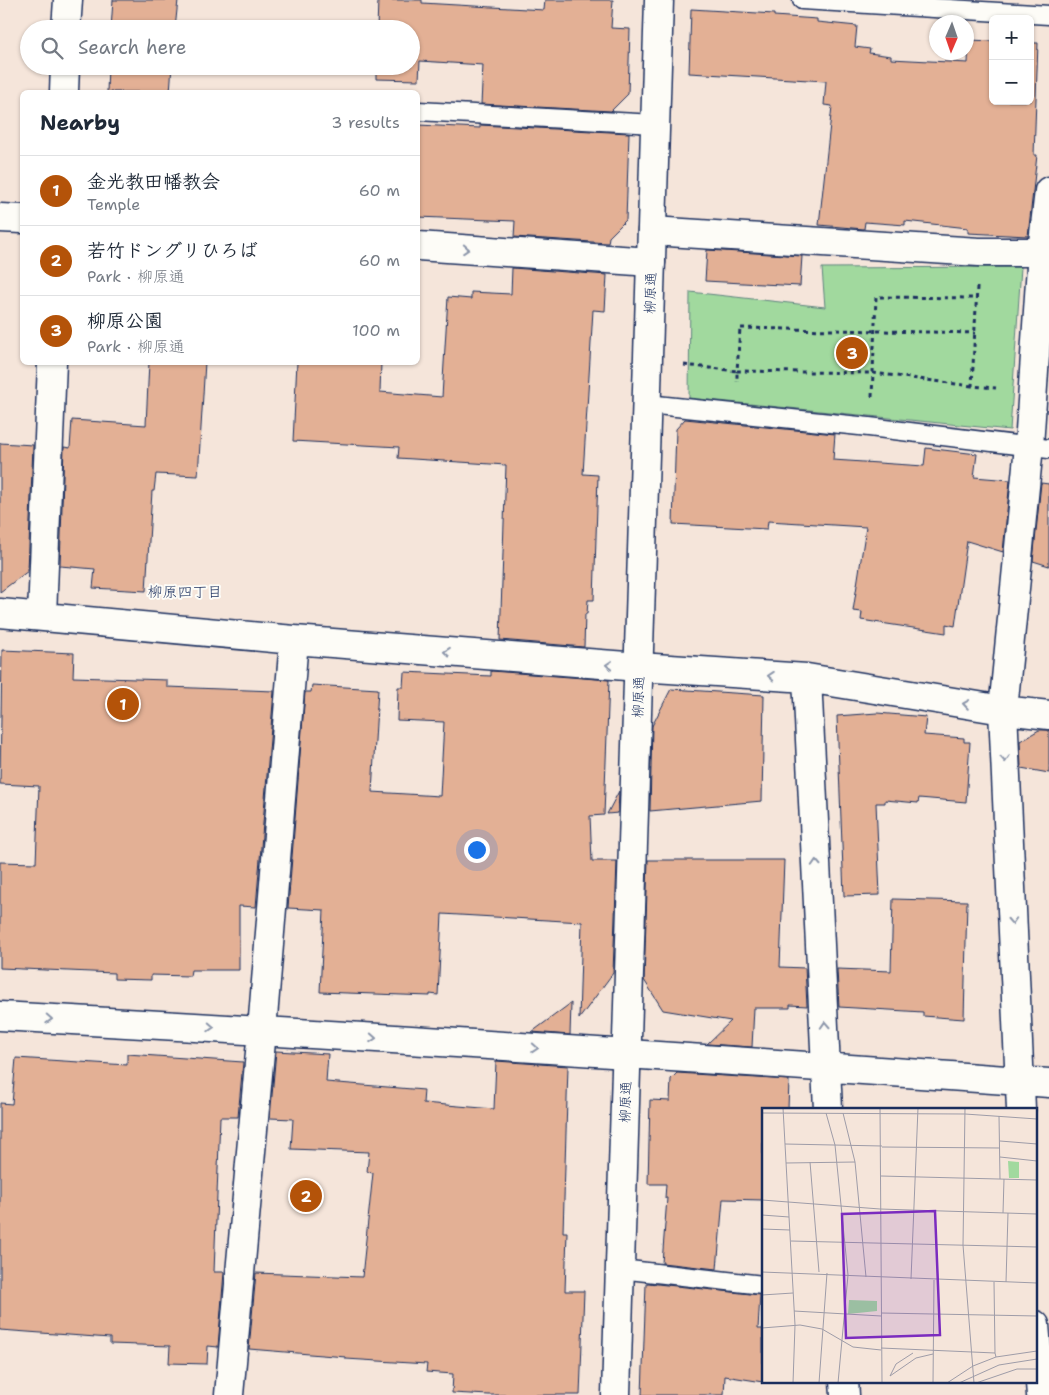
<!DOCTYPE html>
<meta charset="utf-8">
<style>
body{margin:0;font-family:"Shantell Sans","Klee One",sans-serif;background:#f6f6f7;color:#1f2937}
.controls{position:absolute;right:15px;top:15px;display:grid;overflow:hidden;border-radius:8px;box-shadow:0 1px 4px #0004}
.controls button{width:45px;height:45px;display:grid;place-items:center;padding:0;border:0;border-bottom:1px solid #e0e1e3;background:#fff;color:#1f2937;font:25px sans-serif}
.compass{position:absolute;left:929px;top:15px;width:45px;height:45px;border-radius:50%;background:#fff;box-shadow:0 1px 4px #0004;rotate:182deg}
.you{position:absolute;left:476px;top:849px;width:18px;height:18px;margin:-12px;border:4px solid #fff;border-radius:50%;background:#1a73e8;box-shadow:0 0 0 8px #1a73e833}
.badge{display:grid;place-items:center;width:32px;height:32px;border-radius:50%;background:#b45309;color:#fff;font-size:16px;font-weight:700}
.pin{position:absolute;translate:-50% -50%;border:2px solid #fff;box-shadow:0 1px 5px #0006}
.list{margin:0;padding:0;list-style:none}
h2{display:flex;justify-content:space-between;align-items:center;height:65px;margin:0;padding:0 20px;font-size:21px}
h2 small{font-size:16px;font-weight:400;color:#747a83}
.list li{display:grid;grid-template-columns:32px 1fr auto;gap:15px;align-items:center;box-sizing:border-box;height:70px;padding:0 20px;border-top:1px solid #e0e1e3}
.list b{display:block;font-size:19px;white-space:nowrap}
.list p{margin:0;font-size:16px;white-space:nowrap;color:#747a83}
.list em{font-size:16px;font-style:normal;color:#747a83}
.icon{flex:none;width:28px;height:28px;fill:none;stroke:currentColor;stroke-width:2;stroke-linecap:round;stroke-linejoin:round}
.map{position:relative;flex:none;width:1049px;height:1395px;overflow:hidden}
.search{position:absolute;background:#fff;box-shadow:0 1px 4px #0004;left:20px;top:20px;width:400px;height:55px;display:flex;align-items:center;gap:12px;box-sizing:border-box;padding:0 18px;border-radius:28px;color:#747a83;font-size:19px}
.panel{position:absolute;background:#fff;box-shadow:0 1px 4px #0004;left:20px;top:90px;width:400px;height:275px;border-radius:8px}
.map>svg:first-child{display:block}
</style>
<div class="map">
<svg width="1049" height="1395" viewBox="0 0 1049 1395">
<rect width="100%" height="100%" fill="#f5e5da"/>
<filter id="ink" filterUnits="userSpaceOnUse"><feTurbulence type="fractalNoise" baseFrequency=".02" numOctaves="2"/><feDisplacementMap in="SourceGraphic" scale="10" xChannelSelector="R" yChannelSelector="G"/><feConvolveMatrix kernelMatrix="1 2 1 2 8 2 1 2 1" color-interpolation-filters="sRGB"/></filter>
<g filter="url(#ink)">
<path fill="#a1d99e" stroke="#5e847e" d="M 1021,267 L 1010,430 L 689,398 L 690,292 L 825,307 L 822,268 Z"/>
<path fill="#e3b095" stroke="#1b2f5e" d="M 113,0 L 178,0 L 175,29 L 111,29 Z
M 378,0 L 422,0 L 422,3 L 544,10 L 545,0 L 613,0 L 611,28 L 630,29 L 628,94 L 611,111 L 481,104 L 483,65 L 420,61 L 419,80 L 376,79 L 376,66 L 411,66 L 411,29 L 377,29 Z
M 691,9 L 774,14 L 774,16 L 817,19 L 817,22 L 857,26 L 855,47 L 870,49 L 869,53 L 891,56 L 891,59 L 968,63 L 969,40 L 993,41 L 993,101 L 1030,101 L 1030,43 L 1038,43 L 1034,155 L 1037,155 L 1028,236 L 968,233 L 968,228 L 905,221 L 905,225 L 865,222 L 864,229 L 819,225 L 832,106 L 824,105 L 826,81 L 689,73 Z
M 108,66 L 172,66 L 170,92 L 107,92 Z
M 418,125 L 480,128 L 480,125 L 629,133 L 626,220 L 609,237 L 608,243 L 514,237 L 515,221 L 418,217 Z
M 707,250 L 802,256 L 800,286 L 705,281 Z
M 512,268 L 607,275 L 605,311 L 593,310 L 583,474 L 598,475 L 594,600 L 588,600 L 587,614 L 585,614 L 584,647 L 500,640 L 506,465 L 398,458 L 399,447 L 293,441 L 297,362 L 381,362 L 380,392 L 442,397 L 448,297 L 471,299 L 471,292 L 511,294 Z
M 149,362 L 205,362 L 198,476 L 156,474 L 154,491 L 152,491 L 146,591 L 93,588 L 95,569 L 60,566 L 64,447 L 70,448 L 72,420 L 146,425 Z
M 685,419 L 835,434 L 833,460 L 924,466 L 926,448 L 977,454 L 974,477 L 1010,480 L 1003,552 L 967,541 L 955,626 L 946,624 L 946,633 L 861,620 L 862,612 L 853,611 L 866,527 L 768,521 L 767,529 L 673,524 L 676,429 Z
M 0,443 L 33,445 L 28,571 L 0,592 Z
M 1041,483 L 1049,484 L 1049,566 L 1033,561 Z
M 2,650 L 74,653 L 73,677 L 167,680 L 167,687 L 274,691 L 256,907 L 239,906 L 239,970 L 191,970 L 190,976 L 151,975 L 151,980 L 114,979 L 114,973 L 0,968 L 0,862 L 36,863 L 39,786 L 0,784 Z
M 491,671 L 609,680 L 604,815 L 590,816 L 592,861 L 617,861 L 613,973 L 579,1019 L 582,922 L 442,914 L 438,995 L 430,994 L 430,996 L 320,992 L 324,910 L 288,908 L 305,692 L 311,692 L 312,685 L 378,689 L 372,792 L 440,796 L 444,722 L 397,720 L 398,687 L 403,687 L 404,672 L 491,676 Z
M 671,689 L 764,695 L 762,801 L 650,811 L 652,726 Z
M 877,713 L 926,717 L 924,735 L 964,738 L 964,742 L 970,742 L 966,802 L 919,798 L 918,803 L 885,800 L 885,803 L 876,803 L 880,895 L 844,896 L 837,716 Z
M 1039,730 L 1049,730 L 1049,773 L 1021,768 L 1020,741 Z
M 619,791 L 618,813 L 607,814 Z
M 648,860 L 784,860 L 780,967 L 805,968 L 807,1006 L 790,1005 L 790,1008 L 754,1008 L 752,1047 L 707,1044 L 731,1021 L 663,1010 L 644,980 Z
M 893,899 L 967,901 L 964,1019 L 923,1016 L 923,1012 L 839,1007 L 837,969 L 891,971 Z
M 571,1003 L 570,1035 L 532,1032 Z
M 276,1051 L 328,1054 L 326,1082 L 424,1090 L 423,1103 L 494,1109 L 496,1061 L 568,1066 L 563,1232 L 567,1232 L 565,1291 L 584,1291 L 580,1395 L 489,1395 L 452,1393 L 453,1374 L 426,1372 L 427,1364 L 346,1359 L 346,1357 L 249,1349 L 256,1273 L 362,1277 L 373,1173 L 367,1172 L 369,1152 L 291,1149 L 293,1119 L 270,1118 Z
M 127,1054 L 243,1062 L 238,1117 L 220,1117 L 214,1272 L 224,1272 L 218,1347 L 208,1346 L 207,1364 L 169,1363 L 170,1346 L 110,1344 L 110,1338 L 0,1330 L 0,1103 L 12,1104 L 16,1058 L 127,1065 Z
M 677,1073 L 789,1080 L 788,1109 L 763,1109 L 763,1200 L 723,1199 L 717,1269 L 662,1263 L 667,1198 L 665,1198 L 666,1184 L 648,1184 L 650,1100 L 670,1101 L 671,1079 Z
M 648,1283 L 760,1295 L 758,1329 L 763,1329 L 763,1382 L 725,1376 L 724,1395 L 642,1395 L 646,1284 Z"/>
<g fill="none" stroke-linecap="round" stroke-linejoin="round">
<g stroke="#1b2f5e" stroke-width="21">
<path id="lane" d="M 802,0 L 1049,15
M 418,111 L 655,124
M 647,404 L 869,427 L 1049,449
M 620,1269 L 763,1285"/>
</g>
<g stroke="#1b2f5e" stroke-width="31">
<path id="street" d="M 66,29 L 68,0
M 64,92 L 65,66
M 0,218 L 22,219
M 652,231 L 979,252 L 1049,252
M 418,246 L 651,262
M 0,613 L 294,640 L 639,667 L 807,678 L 1003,710 L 1049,715
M 42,616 L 52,362
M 807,678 L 828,1109
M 0,1016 C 350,1035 699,1058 1049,1083
M 1021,1109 L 1003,710 L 1029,446 L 1042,251 L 1049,191
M 1035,1325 L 1041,1395
M 844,1381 L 845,1395
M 229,1395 L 262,1030 L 294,640"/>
</g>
<g stroke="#1b2f5e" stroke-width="31">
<path id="secondary" d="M 616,1395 L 659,0"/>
</g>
<path stroke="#1b2f5e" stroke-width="3" stroke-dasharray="4 4" stroke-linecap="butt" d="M 977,287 L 972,386 L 996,388
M 684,365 L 737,371 L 737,382
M 972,386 L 873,373 L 737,371 L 740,328 L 975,333
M 872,397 L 876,297 L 976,298"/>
<use href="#lane" stroke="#fdfcf7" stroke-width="18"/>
<use href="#street" stroke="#fdfcf7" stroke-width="28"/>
<use href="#secondary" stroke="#fdfcf7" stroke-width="28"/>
</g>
<defs><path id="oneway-chevron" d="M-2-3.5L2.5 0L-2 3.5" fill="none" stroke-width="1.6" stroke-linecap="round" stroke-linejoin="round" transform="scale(1.25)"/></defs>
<g stroke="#8c96aa">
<use href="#oneway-chevron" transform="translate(466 249) rotate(4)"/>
<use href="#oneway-chevron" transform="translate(447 652) rotate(-175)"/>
<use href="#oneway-chevron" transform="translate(609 665) rotate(-175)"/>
<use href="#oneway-chevron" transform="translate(771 676) rotate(-176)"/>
<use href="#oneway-chevron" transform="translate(966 704) rotate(-171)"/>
<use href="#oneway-chevron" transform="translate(1005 759) rotate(87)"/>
<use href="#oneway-chevron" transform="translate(816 863) rotate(-93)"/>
<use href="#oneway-chevron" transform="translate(1012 921) rotate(87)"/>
<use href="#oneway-chevron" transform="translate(49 1019) rotate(3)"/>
<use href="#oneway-chevron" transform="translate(825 1025) rotate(-93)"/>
<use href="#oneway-chevron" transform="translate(211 1027) rotate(3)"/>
<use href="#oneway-chevron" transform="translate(373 1038) rotate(4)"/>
<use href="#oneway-chevron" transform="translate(535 1048) rotate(4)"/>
</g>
</g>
<g text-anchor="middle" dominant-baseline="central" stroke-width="4" stroke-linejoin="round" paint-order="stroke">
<g font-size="14" fill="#1b2f5e" stroke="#fdfcf7">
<text transform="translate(650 293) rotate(-88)">柳原通</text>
<text transform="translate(638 697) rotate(-88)">柳原通</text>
<text transform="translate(625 1102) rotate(-88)">柳原通</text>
</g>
<g font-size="15" fill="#1b2f5e" stroke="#fdfcf7">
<text x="185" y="592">柳原四丁目</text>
</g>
</g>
<g transform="translate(762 1108)">
<rect width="275" height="275" fill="#f5e5da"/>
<path d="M 246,53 L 257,54 L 257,70 L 247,70 ZM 87,192 L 115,193 L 115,203 L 86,206 Z" fill="#a1d99e"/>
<path fill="none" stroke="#9e9ca8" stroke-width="1" d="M 21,0 L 33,217 L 31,275M 118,0 L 120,275M 203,0 L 201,137 L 212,275M 0,5 L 203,6 L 275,11M 64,5 L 73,37 L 86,167 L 76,275M 81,5 L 93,54 L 104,169M 237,8 L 238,71M 238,33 L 275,36M 23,36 L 120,38M 120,39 L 238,40M 238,49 L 275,53M 48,54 L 57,164M 24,55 L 93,54M 119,68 L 275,72M 0,92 L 118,101 L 275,106M 241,105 L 242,71M 0,107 L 27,109M 0,121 L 28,122M 29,133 L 275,139M 0,164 L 275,175M 149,171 L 156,0M 232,174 L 233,245M 244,174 L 246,105M 0,187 L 31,185M 32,203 L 119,208M 119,205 L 275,208M 0,220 L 38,217 L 60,221 L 91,239 L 119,242M 119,240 L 233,245 L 234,249M 151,245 L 134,256 L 128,268 L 154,250 L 171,246M 57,275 L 65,165M 171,275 L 172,172M 185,275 L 211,258 L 234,249 L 275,243M 197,275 L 237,257 L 275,251M 214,275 L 255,261 L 275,261"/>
<path fill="#7b2cbf" fill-opacity="0.15" stroke="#7b2cbf" stroke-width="2.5" d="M 173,103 L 178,227 L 84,230 L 80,106 Z"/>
<rect width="275" height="275" fill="none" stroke="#1b2f5e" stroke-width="2.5"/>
</g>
</svg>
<div class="controls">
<button>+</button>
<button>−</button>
</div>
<svg class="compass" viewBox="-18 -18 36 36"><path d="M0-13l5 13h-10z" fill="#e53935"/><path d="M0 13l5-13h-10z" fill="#747a83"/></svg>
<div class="you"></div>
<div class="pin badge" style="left:123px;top:704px">1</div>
<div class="pin badge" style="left:306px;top:1196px">2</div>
<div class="pin badge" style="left:852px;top:353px">3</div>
<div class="search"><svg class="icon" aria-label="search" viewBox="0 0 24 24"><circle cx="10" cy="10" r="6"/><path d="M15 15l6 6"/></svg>Search here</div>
<section class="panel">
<h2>Nearby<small>3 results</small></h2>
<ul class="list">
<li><span class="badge">1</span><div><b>金光教田幡教会</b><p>Temple</p></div><em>60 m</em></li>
<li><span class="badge">2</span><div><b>若竹ドングリひろば</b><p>Park · 柳原通</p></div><em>60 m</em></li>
<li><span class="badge">3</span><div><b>柳原公園</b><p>Park · 柳原通</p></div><em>100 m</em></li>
</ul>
</section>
</div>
